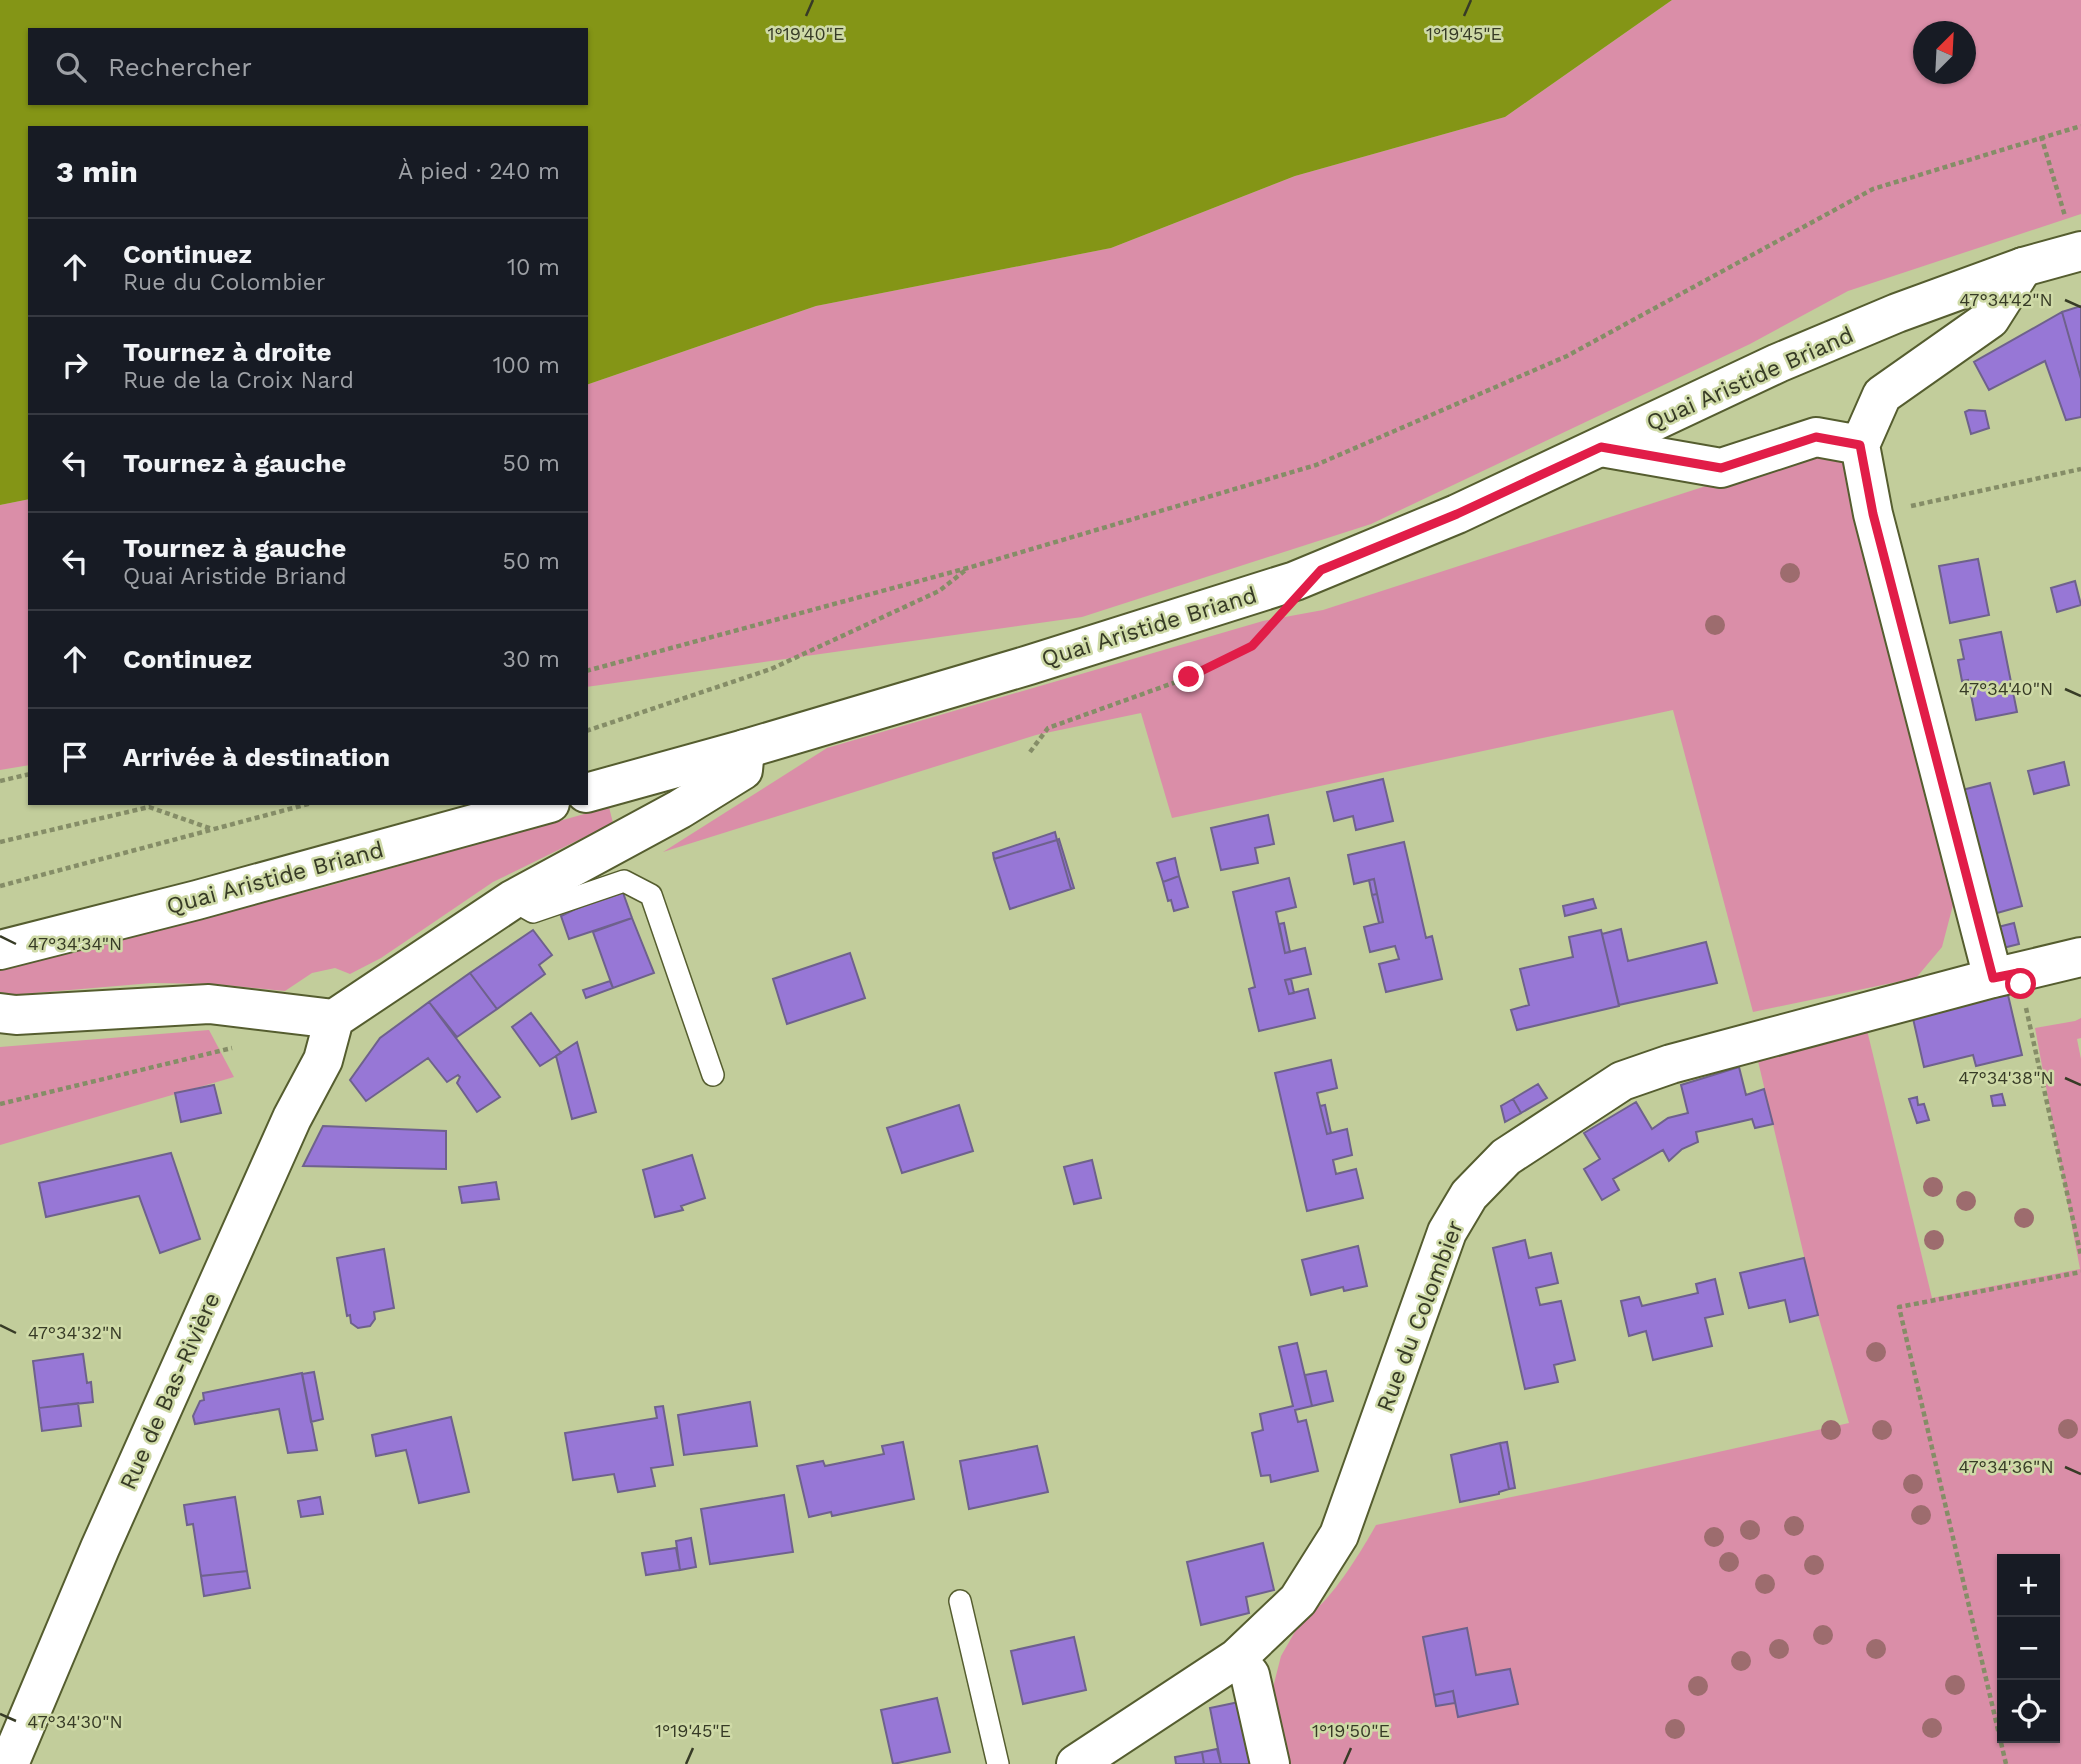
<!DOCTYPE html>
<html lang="fr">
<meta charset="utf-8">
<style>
body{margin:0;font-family:"Work Sans",sans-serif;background:#242831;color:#f1f3f6}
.controls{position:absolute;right:21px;bottom:21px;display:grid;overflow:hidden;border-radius:0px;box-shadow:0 2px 5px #0004}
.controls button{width:63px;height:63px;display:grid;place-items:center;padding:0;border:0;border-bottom:2px solid #363941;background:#171b24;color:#f1f3f6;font:35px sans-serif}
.compass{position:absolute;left:1913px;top:21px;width:63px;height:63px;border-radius:50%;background:#171b24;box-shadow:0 2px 5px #0004;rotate:24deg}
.stop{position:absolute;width:21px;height:21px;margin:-16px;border:5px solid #e11d48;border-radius:50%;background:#fff}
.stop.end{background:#e11d48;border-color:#fff;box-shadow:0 2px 7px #0008}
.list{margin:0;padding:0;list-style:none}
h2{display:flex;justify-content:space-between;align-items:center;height:91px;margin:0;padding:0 28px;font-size:30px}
h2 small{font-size:23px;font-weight:400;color:#9ea1a6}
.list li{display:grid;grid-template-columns:46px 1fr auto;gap:21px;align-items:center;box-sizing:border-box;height:98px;padding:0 28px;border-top:2px solid #363941}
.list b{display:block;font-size:26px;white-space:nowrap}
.list p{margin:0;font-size:23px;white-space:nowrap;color:#9ea1a6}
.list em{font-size:23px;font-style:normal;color:#9ea1a6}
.icon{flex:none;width:38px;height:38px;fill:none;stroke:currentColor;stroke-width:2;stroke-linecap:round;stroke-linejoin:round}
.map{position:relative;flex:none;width:2081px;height:1764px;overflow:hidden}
.search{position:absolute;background:#171b24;box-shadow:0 2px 5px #0004;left:28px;top:28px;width:560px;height:77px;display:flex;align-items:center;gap:18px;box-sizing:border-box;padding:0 24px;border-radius:0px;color:#9ea1a6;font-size:26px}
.panel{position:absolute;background:#171b24;box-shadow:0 2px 5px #0004;left:28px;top:126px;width:560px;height:679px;border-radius:0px}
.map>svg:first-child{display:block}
</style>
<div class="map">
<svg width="2081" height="1764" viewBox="0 0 2081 1764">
<rect width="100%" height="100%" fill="#c2cd9b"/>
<path fill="#da8ea8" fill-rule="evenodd" d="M 1672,0 L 2081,0 L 2081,214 L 1848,291 L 1750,344 L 1371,524 L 1082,617 L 586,687 L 586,385 L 816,306 L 1111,248 L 1295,176 L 1505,117 ZM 1924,32 L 1966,32 L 1966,74 L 1924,74 Z
M 1817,450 L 1853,464 L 1951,855 L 1953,905 L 1942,947 L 1916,978 L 1753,1012 L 1673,710 L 1172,818 L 1141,713 L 1036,735 L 663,852 L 827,748 L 1263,621 L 1323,610 Z
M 30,499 L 30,765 L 0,770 L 0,505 Z
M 609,807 L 613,823 L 493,882 L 381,958 L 350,974 L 335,968 L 312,973 L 285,991 L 214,984 L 152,983 L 11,995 L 0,992 L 0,968 L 321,888 Z
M 2081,1018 L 2081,1038 L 2077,1039 L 2081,1059 L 2081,1764 L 1281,1764 L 1268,1707 L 1281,1656 L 1304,1616 C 1326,1611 1365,1545 1376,1525 L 1579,1483 L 1849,1423 L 1818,1315 L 1758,1061 L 1866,1026 L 1932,1298 L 2080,1269 L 2035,1028 L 2075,1021 ZM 2002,1559 L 2055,1559 L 2055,1738 L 2002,1738 ZM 1467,1628 L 1476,1675 L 1510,1669 L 1518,1704 L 1458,1716 L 1453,1691 L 1434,1694 L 1423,1637 Z
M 209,1030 L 234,1077 L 0,1145 L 0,1047 Z"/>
<path fill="#849516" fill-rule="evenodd" d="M 0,0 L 1672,0 L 1505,117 L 1295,176 L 1111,248 L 816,306 L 586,385 L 586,128 L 30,128 L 30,499 L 0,505 ZM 30,30 L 586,30 L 586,103 L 30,103 Z"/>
<path fill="#9777d6" stroke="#6e618c" stroke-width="2" d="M 2081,306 L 2081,379 L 2062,312 Z
M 2062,312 L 2081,379 L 2081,417 L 2066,420 L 2045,361 L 1989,390 L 1974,362 Z
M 1969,410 L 1985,411 L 1989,428 L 1971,434 L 1965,412 Z
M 1978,559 L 1989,615 L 1950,623 L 1939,566 Z
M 2075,581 L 2081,605 L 2057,612 L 2051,588 Z
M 2001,632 L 2017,712 L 1976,720 L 1968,680 L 1962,681 L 1958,660 L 1964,659 L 1960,640 Z
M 2064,762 L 2069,785 L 2034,794 L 2028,771 Z
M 1383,779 L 1393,821 L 1356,830 L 1353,816 L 1334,821 L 1327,792 Z
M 1990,783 L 2022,906 L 1990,915 L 1958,791 Z
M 1268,815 L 1274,844 L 1255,848 L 1258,863 L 1221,870 L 1211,828 Z
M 1055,832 L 1057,840 L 994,859 L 993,853 Z
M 1059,839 L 1074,888 L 1071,889 L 1057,840 Z
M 1057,840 L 1071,889 L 1010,909 L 994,859 Z
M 1404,842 L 1426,938 L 1432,936 L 1442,979 L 1386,992 L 1379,964 L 1399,959 L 1395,946 L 1370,952 L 1364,927 L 1383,922 L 1374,879 L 1354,884 L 1348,855 Z
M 1175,858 L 1179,876 L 1163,882 L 1157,863 Z
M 1179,876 L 1188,907 L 1174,911 L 1171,900 L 1168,901 L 1163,882 Z
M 1289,878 L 1296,907 L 1276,912 L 1285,953 L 1305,948 L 1311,974 L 1285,980 L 1289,994 L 1308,989 L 1315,1018 L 1259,1031 L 1249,989 L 1255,987 L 1233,892 Z
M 1374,879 L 1377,894 L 1372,895 L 1369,880 Z
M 621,887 L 632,918 L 569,939 L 561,916 Z
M 1377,894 L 1383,922 L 1379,923 L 1372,895 Z
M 1593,899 L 1596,908 L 1565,916 L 1563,906 Z
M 632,918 L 654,973 L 613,988 L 593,932 Z
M 1284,923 L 1290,952 L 1285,953 L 1279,924 Z
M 2014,923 L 2019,944 L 1999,949 L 1994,928 Z
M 1621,929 L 1628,961 L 1706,942 L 1717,983 L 1619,1005 L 1602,934 Z
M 533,930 L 552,955 L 539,965 L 545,974 L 497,1009 L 470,973 Z
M 1601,930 L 1619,1006 L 1517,1030 L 1511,1010 L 1529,1005 L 1520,969 L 1573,957 L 1569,937 Z
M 850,953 L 865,998 L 787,1024 L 773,979 Z
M 470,973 L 497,1009 L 457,1037 L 429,1002 Z
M 1291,979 L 1294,993 L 1289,994 L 1285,980 Z
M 610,981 L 613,988 L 586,998 L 583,990 Z
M 2008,995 L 2022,1055 L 1976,1066 L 1973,1055 L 1924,1067 L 1912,1014 Z
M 429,1002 L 500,1097 L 477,1112 L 457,1083 L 460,1077 L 458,1075 L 447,1082 L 428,1058 L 366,1101 L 350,1080 L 380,1038 Z
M 531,1013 L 561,1053 L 540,1066 L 512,1027 Z
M 577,1042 L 596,1112 L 572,1119 L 556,1056 Z
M 1331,1060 L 1337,1088 L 1317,1093 L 1320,1106 L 1327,1134 L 1347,1129 L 1352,1155 L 1333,1160 L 1336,1174 L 1356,1169 L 1363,1198 L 1307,1211 L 1275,1073 Z
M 1739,1067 L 1746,1095 L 1764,1089 L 1773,1124 L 1755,1128 L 1752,1119 L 1696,1132 L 1698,1142 L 1682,1149 L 1669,1161 L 1663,1150 L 1613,1179 L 1619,1190 L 1602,1200 L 1584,1169 L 1600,1159 L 1584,1133 L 1636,1102 L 1652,1129 L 1668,1118 L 1688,1113 L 1681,1085 Z
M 1538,1084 L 1547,1098 L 1521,1113 L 1513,1099 Z
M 214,1085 L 221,1113 L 181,1122 L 175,1093 Z
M 2002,1094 L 2005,1105 L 1993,1106 L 1991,1096 Z
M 1917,1097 L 1918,1105 L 1924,1104 L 1929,1120 L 1917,1123 L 1909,1099 Z
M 1513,1099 L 1521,1113 L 1505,1122 L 1501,1106 Z
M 959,1105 L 973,1151 L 902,1173 L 887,1128 Z
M 1325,1105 L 1331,1133 L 1327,1134 L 1320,1106 Z
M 323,1126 L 446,1131 L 446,1169 L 303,1166 Z
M 171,1153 L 200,1239 L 160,1253 L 139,1196 L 46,1217 L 39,1183 Z
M 692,1155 L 705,1198 L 681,1206 L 683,1210 L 655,1217 L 643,1170 Z
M 1092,1160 L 1101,1198 L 1074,1204 L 1064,1167 Z
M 496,1182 L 499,1199 L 462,1203 L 459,1187 Z
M 1525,1240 L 1529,1258 L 1551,1253 L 1558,1283 L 1536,1288 L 1540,1305 L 1561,1301 L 1575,1360 L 1554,1365 L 1558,1382 L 1525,1389 L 1493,1248 Z
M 1358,1246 L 1367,1286 L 1344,1291 L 1343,1287 L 1311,1295 L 1302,1260 Z
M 384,1249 L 394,1308 L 374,1312 L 375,1319 L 370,1326 L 358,1328 L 351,1323 L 350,1315 L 347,1316 L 337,1258 Z
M 1804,1258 L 1818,1315 L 1790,1322 L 1785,1300 L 1749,1308 L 1740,1273 Z
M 1715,1279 L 1723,1314 L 1705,1318 L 1712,1346 L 1653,1360 L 1646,1331 L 1629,1336 L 1621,1301 L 1639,1297 L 1642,1306 L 1698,1293 L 1696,1284 Z
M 1297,1343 L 1312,1406 L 1295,1410 L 1298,1422 L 1306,1420 L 1318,1471 L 1271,1482 L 1270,1475 L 1261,1476 L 1252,1433 L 1263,1430 L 1260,1414 L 1293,1406 L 1279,1347 Z
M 83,1354 L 87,1383 L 91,1382 L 93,1402 L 39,1408 L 33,1361 Z
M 1326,1371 L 1333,1401 L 1312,1406 L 1305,1375 Z
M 314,1372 L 323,1419 L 311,1422 L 302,1374 Z
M 302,1373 L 317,1450 L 288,1453 L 279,1409 L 195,1424 L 193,1416 L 200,1401 L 204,1400 L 203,1393 Z
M 750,1402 L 757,1446 L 684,1455 L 678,1415 Z
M 78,1403 L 81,1426 L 42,1431 L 39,1408 Z
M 663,1406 L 673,1465 L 651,1468 L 655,1486 L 618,1492 L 614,1474 L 573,1480 L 565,1433 L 657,1418 L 655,1407 Z
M 451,1417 L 469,1492 L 419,1503 L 406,1450 L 376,1456 L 372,1435 Z
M 903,1442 L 914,1499 L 832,1516 L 831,1512 L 809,1517 L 797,1466 L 823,1461 L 825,1466 L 884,1454 L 882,1446 Z
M 1507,1442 L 1515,1488 L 1509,1489 L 1500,1443 Z
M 1500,1443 L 1509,1489 L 1499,1492 L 1499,1494 L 1460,1502 L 1451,1455 Z
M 1037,1446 L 1048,1492 L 969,1509 L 960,1461 Z
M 784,1495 L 793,1552 L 710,1564 L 701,1509 Z
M 235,1497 L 247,1571 L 201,1576 L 193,1524 L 187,1525 L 184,1505 Z
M 320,1497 L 323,1514 L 301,1517 L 298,1501 Z
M 691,1538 L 696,1567 L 680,1570 L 676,1541 Z
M 1263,1543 L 1274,1590 L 1246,1597 L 1249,1613 L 1201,1625 L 1187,1562 Z
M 676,1548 L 680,1570 L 646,1575 L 642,1553 Z
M 247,1571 L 250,1588 L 204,1596 L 201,1576 Z
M 1467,1628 L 1476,1675 L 1510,1669 L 1518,1704 L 1458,1717 L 1453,1691 L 1434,1695 L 1423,1637 Z
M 1074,1637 L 1086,1690 L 1023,1704 L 1011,1651 Z
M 1453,1691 L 1455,1703 L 1436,1706 L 1434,1695 Z
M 937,1698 L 950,1752 L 893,1764 L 881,1710 Z
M 1239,1702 L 1253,1764 L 1221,1764 L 1210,1708 Z
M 1217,1749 L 1221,1764 L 1204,1764 L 1202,1752 Z
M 1202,1752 L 1204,1764 L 1176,1764 L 1175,1757 Z"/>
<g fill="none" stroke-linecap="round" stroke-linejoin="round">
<g stroke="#555d2f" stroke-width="24">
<path id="service" d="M 512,900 L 533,912 L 624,881 L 651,895 L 713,1075
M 960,1601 L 998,1764"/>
</g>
<g stroke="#555d2f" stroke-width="42">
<path id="minor" d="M 1601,447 L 1721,468 L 1816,437 L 1860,445
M 1993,978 L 1873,514 L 1860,445 L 1882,395 L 1990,319 L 2023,267
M 1237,1658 L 1250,1675 L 1270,1764
M 1076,1764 L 1237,1658 L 1298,1600 L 1339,1535 L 1447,1232 L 1469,1195 L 1506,1157 L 1622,1081 L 1671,1064 L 1993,978 L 2081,957"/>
</g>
<g stroke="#555d2f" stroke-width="42">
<path id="tertiary" d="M 0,1013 L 16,1015 L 209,1004 L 334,1019 L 512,900 L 680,809 L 743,770 L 745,749
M 9,1764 L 100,1548 L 292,1118 L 323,1060 L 334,1019"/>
</g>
<g stroke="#555d2f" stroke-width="42">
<path id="secondary" d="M 586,793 L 745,749 L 1029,665 L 1295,581 L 1457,514 L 1778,363 L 1897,313 L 2023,267 L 2081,251
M 0,950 L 197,900 L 550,803"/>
</g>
<path stroke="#858d67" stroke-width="4.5" stroke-dasharray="5 3.5" stroke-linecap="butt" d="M 2041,136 L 2065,216
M 1911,506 L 2081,469
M 586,671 L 971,567 L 1316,465 L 1567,356 L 1873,189 L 2081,126
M 586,731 L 771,669 L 939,591 L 967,569
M 1030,752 L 1048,728 L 1190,677 L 1252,646 L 1263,633
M 0,781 L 30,774
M 0,842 L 149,807 L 212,829
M 0,886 L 312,803
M 2026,1008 L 2081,1256
M 0,1104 L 232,1048
M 2006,1764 L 1899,1307 L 2081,1272"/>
<use href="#service" stroke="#fff" stroke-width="21"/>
<use href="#minor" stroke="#fff" stroke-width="38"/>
<use href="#tertiary" stroke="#fff" stroke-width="38"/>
<use href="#secondary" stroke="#fff" stroke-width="38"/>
</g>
<g fill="#9d6c6e">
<circle cx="1790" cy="573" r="10"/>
<circle cx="1715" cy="625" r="10"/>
<circle cx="1933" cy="1187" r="10"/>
<circle cx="1966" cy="1201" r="10"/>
<circle cx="2024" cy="1218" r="10"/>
<circle cx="1934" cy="1240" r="10"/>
<circle cx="1876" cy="1352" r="10"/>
<circle cx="2068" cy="1429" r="10"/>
<circle cx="1831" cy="1430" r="10"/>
<circle cx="1882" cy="1430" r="10"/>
<circle cx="1913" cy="1484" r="10"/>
<circle cx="1921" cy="1515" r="10"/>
<circle cx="1794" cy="1526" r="10"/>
<circle cx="1750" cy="1530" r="10"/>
<circle cx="1714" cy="1537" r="10"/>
<circle cx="1729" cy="1562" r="10"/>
<circle cx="1814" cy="1565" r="10"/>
<circle cx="1765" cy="1584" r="10"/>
<circle cx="1823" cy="1635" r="10"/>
<circle cx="1779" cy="1649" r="10"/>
<circle cx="1876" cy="1649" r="10"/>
<circle cx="1741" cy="1661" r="10"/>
<circle cx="1955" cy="1685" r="10"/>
<circle cx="1698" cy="1686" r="10"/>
<circle cx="1932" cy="1728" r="10"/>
<circle cx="1675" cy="1729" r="10"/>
</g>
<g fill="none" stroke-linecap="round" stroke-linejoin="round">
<path stroke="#e11d48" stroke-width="9" d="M 1189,677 L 1252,646 L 1321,570 L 1457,514 L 1601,447 L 1721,468 L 1816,437 L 1860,445 L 1873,514 L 1993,978 L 2018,973 L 2021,984"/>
</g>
<path fill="none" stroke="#373b26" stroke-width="2.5" d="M 806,16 L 813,0M 1464,16 L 1471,0M 2065,300 L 2081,307M 2065,689 L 2081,696M 0,936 L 16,944M 2065,1078 L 2081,1085M 0,1325 L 16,1333M 2065,1467 L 2081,1474M 0,1714 L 16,1721M 686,1764 L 693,1748M 1344,1764 L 1351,1748"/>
<g text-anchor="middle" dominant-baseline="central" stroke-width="5" stroke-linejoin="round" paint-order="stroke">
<g font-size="23" fill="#373b26" stroke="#cfdaa7">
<text transform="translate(1750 379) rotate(-24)">Quai Aristide Briand</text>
<text transform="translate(1149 627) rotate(-17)">Quai Aristide Briand</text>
<text transform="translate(275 878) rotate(-15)">Quai Aristide Briand</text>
<text transform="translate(1420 1316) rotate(-69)">Rue du Colombier</text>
<text transform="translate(170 1391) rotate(-66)">Rue de Bas-Rivière</text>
</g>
</g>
<g font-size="18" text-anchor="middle" fill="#373b26" stroke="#cfdaa7" stroke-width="5" stroke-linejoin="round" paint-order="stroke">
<text x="806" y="40">1°19'40"E</text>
<text x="1464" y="40">1°19'45"E</text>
<text x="2006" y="306">47°34'42"N</text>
<text x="2006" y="695">47°34'40"N</text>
<text x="75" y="950">47°34'34"N</text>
<text x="2006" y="1084">47°34'38"N</text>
<text x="75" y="1339">47°34'32"N</text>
<text x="2006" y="1473">47°34'36"N</text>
<text x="75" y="1728">47°34'30"N</text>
<text x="693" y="1737">1°19'45"E</text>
<text x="1351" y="1737">1°19'50"E</text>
</g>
</svg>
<div class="controls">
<button>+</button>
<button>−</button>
<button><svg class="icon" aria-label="locate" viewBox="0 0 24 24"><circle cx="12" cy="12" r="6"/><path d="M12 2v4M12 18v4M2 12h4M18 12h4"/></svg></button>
</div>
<svg class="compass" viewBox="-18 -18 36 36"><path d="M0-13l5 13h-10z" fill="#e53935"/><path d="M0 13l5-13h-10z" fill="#9ea1a6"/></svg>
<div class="stop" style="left:2021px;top:984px"></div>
<div class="stop end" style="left:1189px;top:677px"></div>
<div class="search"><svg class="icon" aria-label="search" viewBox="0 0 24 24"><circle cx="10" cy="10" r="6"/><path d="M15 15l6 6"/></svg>Rechercher</div>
<section class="panel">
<h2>3 min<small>À pied · 240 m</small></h2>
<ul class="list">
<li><svg class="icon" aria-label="ahead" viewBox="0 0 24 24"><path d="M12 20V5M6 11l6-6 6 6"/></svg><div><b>Continuez</b><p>Rue du Colombier</p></div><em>10 m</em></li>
<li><svg class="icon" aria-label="right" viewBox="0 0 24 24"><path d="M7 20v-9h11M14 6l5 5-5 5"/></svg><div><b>Tournez à droite</b><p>Rue de la Croix Nard</p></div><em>100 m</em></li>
<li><svg class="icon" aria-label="left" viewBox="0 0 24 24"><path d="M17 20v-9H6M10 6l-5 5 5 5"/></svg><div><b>Tournez à gauche</b></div><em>50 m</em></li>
<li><svg class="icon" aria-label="left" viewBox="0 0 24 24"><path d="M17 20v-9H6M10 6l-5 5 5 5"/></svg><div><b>Tournez à gauche</b><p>Quai Aristide Briand</p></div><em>50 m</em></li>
<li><svg class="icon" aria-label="ahead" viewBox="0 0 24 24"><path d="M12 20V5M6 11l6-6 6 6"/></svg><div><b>Continuez</b></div><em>30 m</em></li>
<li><svg class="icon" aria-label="arrive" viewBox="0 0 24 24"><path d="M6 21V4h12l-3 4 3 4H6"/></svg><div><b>Arrivée à destination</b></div></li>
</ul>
</section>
</div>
